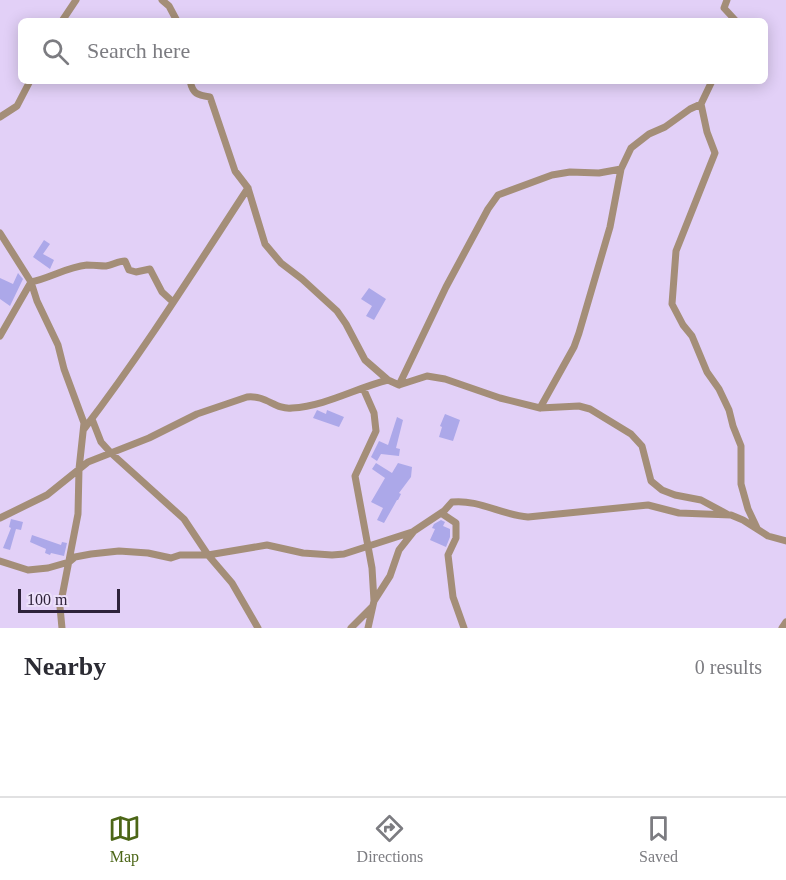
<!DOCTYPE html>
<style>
body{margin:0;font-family:Georgia,serif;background:#f2f2f3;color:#2b2b33}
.scale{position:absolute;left:18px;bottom:15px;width:102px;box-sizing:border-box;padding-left:6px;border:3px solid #2e223a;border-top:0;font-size:16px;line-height:21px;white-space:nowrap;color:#2e223a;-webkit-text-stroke:4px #ece0fa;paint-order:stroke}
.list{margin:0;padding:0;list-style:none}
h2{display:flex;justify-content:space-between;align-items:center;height:78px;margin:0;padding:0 24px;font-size:26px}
h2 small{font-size:20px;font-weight:400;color:#7c7c81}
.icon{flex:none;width:33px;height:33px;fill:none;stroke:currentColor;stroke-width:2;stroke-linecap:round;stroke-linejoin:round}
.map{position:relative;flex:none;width:786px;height:628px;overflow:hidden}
.search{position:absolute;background:#fff;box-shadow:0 3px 15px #0003;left:18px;right:18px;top:18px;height:66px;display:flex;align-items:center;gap:15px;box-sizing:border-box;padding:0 21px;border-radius:9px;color:#7c7c81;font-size:22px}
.sheet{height:168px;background:#fff}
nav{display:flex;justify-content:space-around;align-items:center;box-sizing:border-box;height:84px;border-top:2px solid #e1e1e2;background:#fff;font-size:16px;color:#7c7c81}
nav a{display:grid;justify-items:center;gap:3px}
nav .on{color:#4c6617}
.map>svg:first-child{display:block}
</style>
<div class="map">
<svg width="786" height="628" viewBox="0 0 786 628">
<rect width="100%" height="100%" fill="#e2d0f7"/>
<path fill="#aca8e9" d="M 44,240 L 50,244 L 43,254 L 54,260 L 50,269 L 33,257 Z
M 18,273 L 23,279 L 10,306 L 0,299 L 0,278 L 13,284 Z
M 369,288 L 386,299 L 374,320 L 366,316 L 372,306 L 361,299 Z
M 317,410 L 326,414 L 327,410 L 344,417 L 339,427 L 313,418 Z
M 445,414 L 460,420 L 453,441 L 439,437 L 442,427 L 440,426 Z
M 397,417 L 403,420 L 396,448 L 400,449 L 399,456 L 381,454 L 377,461 L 371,457 L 379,441 L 388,445 Z
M 376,463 L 392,473 L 398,463 L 412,467 L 411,477 L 399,493 L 401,494 L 398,500 L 397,500 L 384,523 L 377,520 L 383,508 L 371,502 L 385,478 L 372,469 Z
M 11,519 L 23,522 L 21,530 L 16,529 L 10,550 L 3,548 L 11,528 L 9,527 Z
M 441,520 L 445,522 L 443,526 L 450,529 L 450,537 L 446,547 L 430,540 L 435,529 L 432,528 L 434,524 Z
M 32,535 L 61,545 L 62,542 L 67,543 L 64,556 L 51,553 L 50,555 L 45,553 L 46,549 L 30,542 Z"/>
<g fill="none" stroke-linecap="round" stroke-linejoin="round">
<path stroke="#a48e78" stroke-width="7" d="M 162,0 L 169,6 L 177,21
M 727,0 L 724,8 L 736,21
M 62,21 L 76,0
M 190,81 C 193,94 197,95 210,97 L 235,171 L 248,188 L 265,244 L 281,263 L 302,279 L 337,311 L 346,324 L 365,360 L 388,380 L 399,385 L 427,376 L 445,379 L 500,398 L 540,408 L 579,406 L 590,409 L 631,434 L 642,446 L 651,481 L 662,490 L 675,495 L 701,500 L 727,514
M 712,81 L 701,104 L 707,132 L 715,153 L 676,251 L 672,304 L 683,325 L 692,336 L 707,372 L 719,389 L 729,410 L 733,426 L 741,446 L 741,484 L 748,509 L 757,528
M 0,117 L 17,106 L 30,81
M 0,233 L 31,282 L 37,301 L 58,345 L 64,369 L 84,423 L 79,469 L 78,514 L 60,607 L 62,628
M 31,282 C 50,278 67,267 87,265 C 93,265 100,266 106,266 C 113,265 118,261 125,261 L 129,270 L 136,272 L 150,269 L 162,292 L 173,302
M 0,336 L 31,282
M 399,385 L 446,287 L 488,209 L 498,195 L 552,175 L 570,172 L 599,173 L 621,169
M 363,388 L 374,413 L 376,431 L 355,476 L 372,568 L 374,601
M 540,408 L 574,347 L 579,333 L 610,227 L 621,169 L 631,148 L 649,134 L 665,127 L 690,109 L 701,104
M 92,419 L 101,442 L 111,453 L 184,519 L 208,555 L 232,583 L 258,628
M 84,429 C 143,352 195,269 248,188
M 441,513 L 456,523 L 456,538 L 448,555 L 453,597 L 464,628
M 0,518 L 47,495 L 88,462 L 149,438 L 197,414 L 247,397 C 267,395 275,410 292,408 C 326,406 356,388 388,380
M 0,561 L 28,570 L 48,568 L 69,562 L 75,557 L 91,554 L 119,551 L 148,553 L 171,558 L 180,555 L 208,555 L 267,545 L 303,553 L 332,555 L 344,554 L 412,532
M 351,628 L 372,607
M 368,628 L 374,601 L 390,576 L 399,550 L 414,531 L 444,511 L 452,502 C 478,499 502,515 528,517 L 648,505 L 679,513 L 731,515 L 743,520 L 768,536 L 786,541
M 782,628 L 786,622"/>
</g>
</svg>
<div class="scale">100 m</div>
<div class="search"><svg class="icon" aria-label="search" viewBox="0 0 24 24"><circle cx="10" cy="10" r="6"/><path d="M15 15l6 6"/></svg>Search here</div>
</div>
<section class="sheet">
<h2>Nearby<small>0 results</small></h2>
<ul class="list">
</ul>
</section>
<nav>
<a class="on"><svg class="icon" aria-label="map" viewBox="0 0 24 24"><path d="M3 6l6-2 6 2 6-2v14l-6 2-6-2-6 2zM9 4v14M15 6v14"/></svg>Map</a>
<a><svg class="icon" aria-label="directions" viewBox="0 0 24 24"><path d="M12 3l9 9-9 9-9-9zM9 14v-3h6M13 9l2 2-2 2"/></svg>Directions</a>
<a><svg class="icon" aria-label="saved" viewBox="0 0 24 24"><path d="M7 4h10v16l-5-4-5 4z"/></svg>Saved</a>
</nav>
